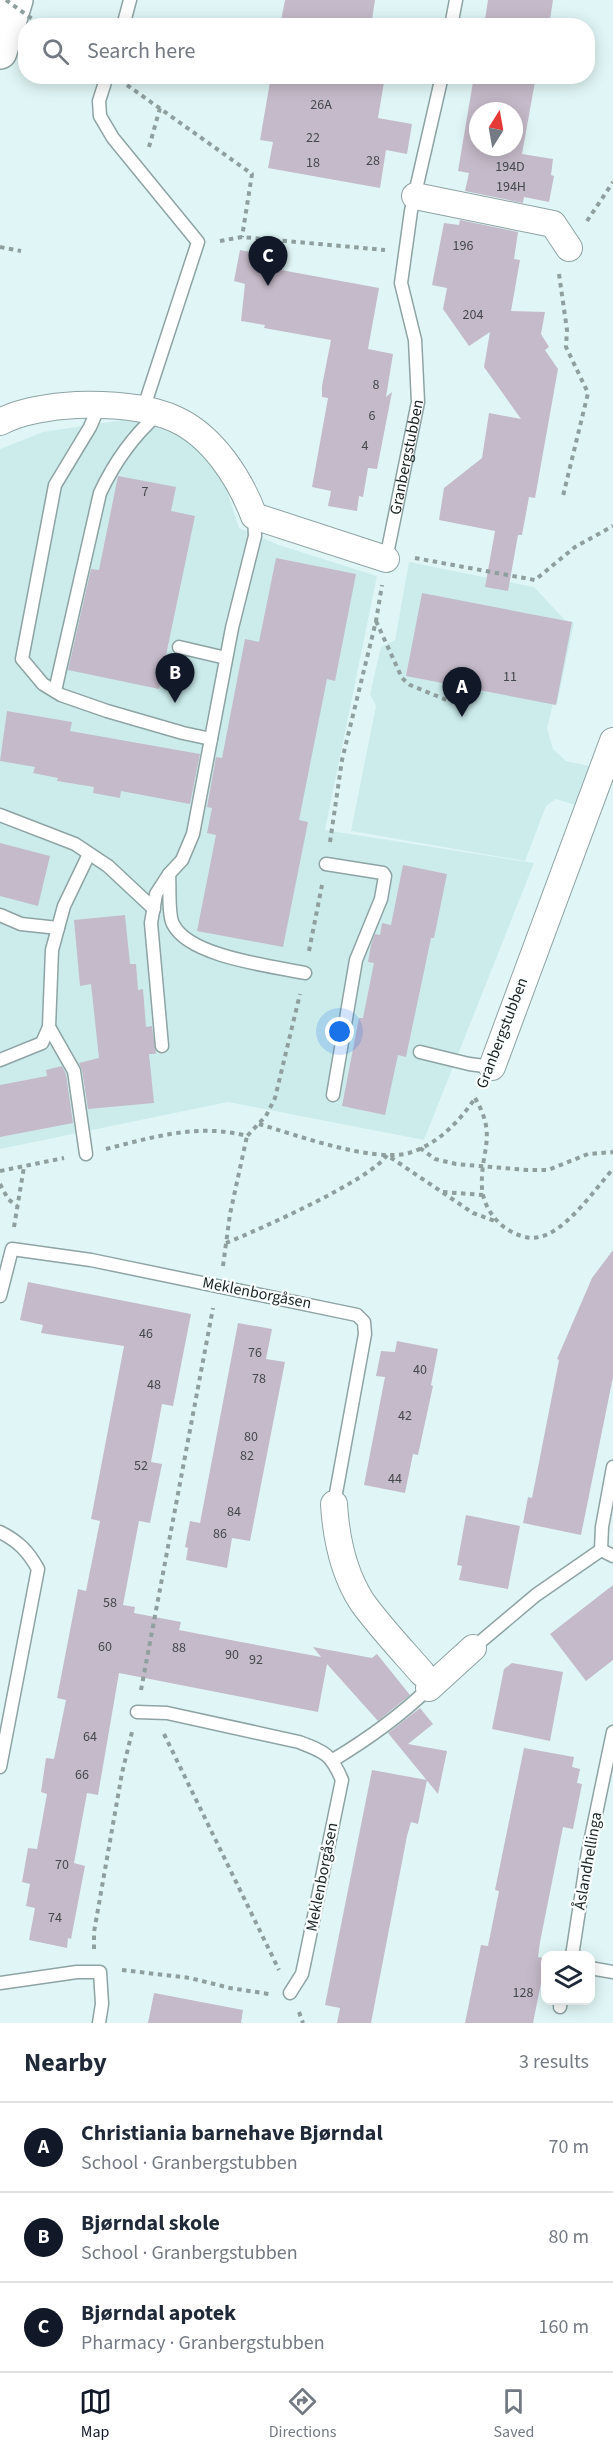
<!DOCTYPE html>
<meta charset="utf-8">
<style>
body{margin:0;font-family:"Source Sans 3",sans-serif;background:#f2f2f3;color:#1f2937}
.controls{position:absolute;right:18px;bottom:18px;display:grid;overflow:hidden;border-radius:12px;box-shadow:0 3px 15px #0003}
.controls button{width:54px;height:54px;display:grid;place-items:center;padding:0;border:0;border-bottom:2px solid #e0e1e3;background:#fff;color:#1f2937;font:30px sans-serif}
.compass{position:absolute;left:469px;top:102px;width:54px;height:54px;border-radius:50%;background:#fff;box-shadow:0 3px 15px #0003;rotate:11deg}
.you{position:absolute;left:340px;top:1032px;width:21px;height:21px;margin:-15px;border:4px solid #fff;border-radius:50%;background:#1a73e8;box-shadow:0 0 0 9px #1a73e833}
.badge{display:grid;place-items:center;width:39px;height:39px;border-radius:50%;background:#111827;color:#fff;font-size:20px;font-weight:700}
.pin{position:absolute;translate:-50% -50px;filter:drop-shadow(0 2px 3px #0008)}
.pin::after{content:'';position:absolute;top:32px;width:21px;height:18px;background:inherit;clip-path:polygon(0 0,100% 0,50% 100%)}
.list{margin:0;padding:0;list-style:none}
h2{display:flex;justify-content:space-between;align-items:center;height:78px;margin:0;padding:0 24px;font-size:26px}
h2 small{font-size:20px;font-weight:400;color:#747a83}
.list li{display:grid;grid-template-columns:39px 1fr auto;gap:18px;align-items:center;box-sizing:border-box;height:90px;padding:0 24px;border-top:2px solid #e0e1e3}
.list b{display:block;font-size:22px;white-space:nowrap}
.list p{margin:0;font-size:20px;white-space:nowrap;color:#747a83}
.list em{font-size:20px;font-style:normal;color:#747a83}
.icon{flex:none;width:33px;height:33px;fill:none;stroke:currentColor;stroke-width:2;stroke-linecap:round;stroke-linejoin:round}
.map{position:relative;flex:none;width:613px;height:2023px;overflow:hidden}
.search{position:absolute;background:#fff;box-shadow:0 3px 15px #0003;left:18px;right:18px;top:18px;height:66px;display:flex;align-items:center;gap:15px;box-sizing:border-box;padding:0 21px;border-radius:24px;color:#747a83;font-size:22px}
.sheet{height:348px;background:#fff}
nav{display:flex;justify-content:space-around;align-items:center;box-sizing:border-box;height:84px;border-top:2px solid #e0e1e3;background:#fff;font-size:16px;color:#747a83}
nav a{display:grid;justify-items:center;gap:3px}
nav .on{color:#111827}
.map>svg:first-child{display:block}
</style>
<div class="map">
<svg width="613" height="2023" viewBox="0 0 613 2023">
<rect width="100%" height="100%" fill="#e0f6f6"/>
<path fill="#ccecec" d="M 123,420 L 170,428 L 218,463 L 239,528 L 279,545 L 377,576 L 325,830 L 534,863 L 424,1140 L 228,1102 L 0,1149 L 0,449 L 43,432 Z
M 409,562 L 534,587 L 565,620 L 574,622 L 557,704 L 553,704 L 547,728 L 553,749 L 566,761 L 589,766 L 575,805 L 556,799 L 546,806 L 525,861 L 351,831 L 376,706 L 370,694 L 381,647 L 395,640 Z"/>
<path fill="#c5bac9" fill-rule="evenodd" d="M 285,0 L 375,0 L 371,26 L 280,26 Z
M 488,0 L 553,0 L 549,26 L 484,26 Z
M 271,76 L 385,76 L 378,118 L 412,124 L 407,154 L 386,150 L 380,188 L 268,168 L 273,142 L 260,140 Z
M 474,76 L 536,76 L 522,154 L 553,159 L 551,175 L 554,176 L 549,202 L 524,197 L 523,203 L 465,191 L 469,173 L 458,171 ZM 478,111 L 514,111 L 514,147 L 478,147 Z
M 460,220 L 518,232 L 514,259 L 520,260 L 511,311 L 545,312 L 541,334 L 549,347 L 545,350 L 558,369 L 535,498 L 529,497 L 522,535 L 518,535 L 508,591 L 485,587 L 495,531 L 439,520 L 444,488 L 482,458 L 489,413 L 521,419 L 484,367 L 490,332 L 469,346 L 443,309 L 447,288 L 432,285 L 444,223 L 459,225 Z
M 240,250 L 284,258 L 281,270 L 379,288 L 368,349 L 393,354 L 386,397 L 392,392 L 377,469 L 368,468 L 363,497 L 359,496 L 357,511 L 328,506 L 331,491 L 312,487 L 328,398 L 322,397 L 322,386 L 331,340 L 264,328 L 265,325 L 241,321 L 245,284 L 234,281 Z
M 118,476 L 176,487 L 171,511 L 195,516 L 159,689 L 68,670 L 91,569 L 99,570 Z
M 276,558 L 356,574 L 335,681 L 327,679 L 299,820 L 308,822 L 283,947 L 197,931 L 216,835 L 207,833 L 212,808 L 207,807 L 216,757 L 222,758 L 245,639 L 259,642 Z
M 422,593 L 572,622 L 556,705 L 406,676 Z
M 7,711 L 72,722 L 70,731 L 200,754 L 190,804 L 121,791 L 120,798 L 93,793 L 94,787 L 57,781 L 58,778 L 33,773 L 35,767 L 0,761 Z
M 0,843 L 50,856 L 38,906 L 0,896 Z
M 403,865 L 447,874 L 434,938 L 431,938 L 406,1057 L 398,1055 L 385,1115 L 342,1106 L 359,1018 L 363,1018 L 374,963 L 368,962 L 371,945 L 375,934 L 380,935 L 382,923 L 391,925 Z
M 125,915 L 130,964 L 136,964 L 138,990 L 143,989 L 146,1027 L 152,1026 L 156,1054 L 149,1054 L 154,1103 L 88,1109 L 82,1070 L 79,1063 L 99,1058 L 91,984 L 80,986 L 74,920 Z
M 62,1066 L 66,1074 L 73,1123 L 0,1137 L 0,1085 L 47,1076 L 46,1070 Z
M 613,1250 L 613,1377 L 581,1535 L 523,1523 L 528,1497 L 532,1498 L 559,1360 L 557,1359 L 592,1278 Z
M 28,1282 L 191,1314 L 173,1406 L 162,1404 L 151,1462 L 162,1464 L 150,1523 L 139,1521 L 123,1605 L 135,1607 L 134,1613 L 181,1622 L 179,1630 L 241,1642 L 321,1657 L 313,1647 L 372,1658 L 377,1654 L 410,1695 L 378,1721 L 327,1664 L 318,1712 L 119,1673 L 98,1795 L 87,1793 L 74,1863 L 85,1866 L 71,1939 L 68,1938 L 67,1948 L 29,1940 L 35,1908 L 26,1906 L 30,1884 L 22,1882 L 28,1848 L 37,1849 L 47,1794 L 41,1792 L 46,1758 L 54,1759 L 66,1700 L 57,1698 L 78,1589 L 86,1591 L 100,1521 L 91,1519 L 124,1346 L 41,1333 L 43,1325 L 20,1320 Z
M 238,1323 L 272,1329 L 266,1359 L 285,1362 L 250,1541 L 232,1538 L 227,1568 L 186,1560 L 188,1548 L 185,1547 L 190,1521 L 200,1523 Z
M 397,1341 L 438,1349 L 431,1385 L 433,1386 L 418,1455 L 413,1454 L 405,1493 L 364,1485 L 385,1377 L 376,1376 L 381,1351 L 395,1352 Z
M 466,1515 L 520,1526 L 508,1589 L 459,1580 L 462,1566 L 457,1565 Z
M 613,1585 L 613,1660 L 586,1681 L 550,1634 Z
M 512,1663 L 563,1672 L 550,1741 L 492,1729 L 504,1669 Z
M 420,1708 L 433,1724 L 408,1744 L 447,1751 L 438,1794 L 388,1733 Z
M 524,1748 L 574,1757 L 572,1767 L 580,1769 L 577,1783 L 582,1784 L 573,1829 L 563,1827 L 540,1942 L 538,1957 L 544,1958 L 541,1972 L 543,1973 L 533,2023 L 465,2023 L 481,1945 L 488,1946 L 499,1891 L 495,1890 Z
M 372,1770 L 427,1780 L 418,1824 L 411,1822 L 407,1836 L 371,2023 L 337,2023 L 340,2008 L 325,2005 Z
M 154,1993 L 243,2010 L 241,2023 L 148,2023 Z"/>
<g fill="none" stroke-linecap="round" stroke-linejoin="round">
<g stroke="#8ea3a3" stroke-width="15">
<g id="lane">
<path d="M 123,26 L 130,0"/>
<path d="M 451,26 L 456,0"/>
<path d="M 107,76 L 99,101 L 100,116 L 113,138 L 198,242 L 143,410"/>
<path d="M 100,404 L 90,427 L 55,485 L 22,659 L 43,684 L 61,695 L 107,711 L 183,733 L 211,739"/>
<path d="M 254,516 L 255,536 L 232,628 L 193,834 L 182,860 L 169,874 C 170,886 168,915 173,924 C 189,957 272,966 305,973"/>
<path id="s1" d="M 386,559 L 418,402 L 415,340 L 401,283 L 411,211 L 442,76"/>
<path d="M 179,647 L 226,658"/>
<path d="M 55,691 L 100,493 C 114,463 133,436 158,414"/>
<path d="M 0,815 L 75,844 L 108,866 L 154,909"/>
<path d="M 326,864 L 383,873 L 385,876 L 381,899 L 356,960 L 333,1095"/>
<path d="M 0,915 L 21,924 L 58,928"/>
<path d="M 49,1027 L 74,1071 L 86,1154"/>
<path d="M 162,1046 L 151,923 L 156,894 L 169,874"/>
<path d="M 420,1052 L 469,1064 L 492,1067"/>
<path d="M 0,1060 L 42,1043 L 49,1027 L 52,950 L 64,906 L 89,854"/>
<path d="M 0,1296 L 12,1249 L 91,1260 L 357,1315 L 364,1322 L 365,1334 L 334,1504"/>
<path d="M 0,1532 C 18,1541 28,1551 38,1569 L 0,1767"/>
<path d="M 601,1550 L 602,1527 L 613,1467"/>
<path d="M 473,1648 L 536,1595 L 601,1550 L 613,1556"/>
<path d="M 137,1712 L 167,1713 L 299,1742 C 325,1752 331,1754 342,1780 L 305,1960 L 302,1974 L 290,1993"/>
<path d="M 333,1760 C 368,1739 400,1716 429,1688 L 428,1685"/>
<path d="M 572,1956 L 588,1852 L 613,1732"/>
<path d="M 590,1968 L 613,1972"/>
<path d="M 0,1983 L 77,1972 L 100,1972 L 102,2004 L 99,2023"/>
<path d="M 560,2007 L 561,2000"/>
</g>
</g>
<g stroke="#8ea3a3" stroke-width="28">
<path id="street" d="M 415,196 L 553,224 L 569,248
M 0,422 C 20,411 53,406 76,405 C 107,404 146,406 175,419 C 213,436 240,479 254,516 L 386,559
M 492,1067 L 613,741
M 334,1504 C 336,1537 344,1574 362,1602 C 380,1627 402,1650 422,1673
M 429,1688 L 473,1648"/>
</g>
<g stroke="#8ea3a3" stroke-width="36">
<path id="secondary" d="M 0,52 L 16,0"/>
</g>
<path stroke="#8e9f9e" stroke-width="4" stroke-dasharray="4.5 4.5" stroke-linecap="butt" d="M 127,85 L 252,174 L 242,237
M 149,147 L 160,108
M 587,221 L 613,182
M 220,241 L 242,237 L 385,250
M 0,247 L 21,251
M 559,274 L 567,330 L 566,347 L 588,393 L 563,496
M 415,558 L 535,580 L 575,547 L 613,526
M 376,621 L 402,678 L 410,685 L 449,701
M 330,842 L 342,760 L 376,621 L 382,585
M 309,951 L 322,885
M 475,1098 C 498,1137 480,1150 482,1188 C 483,1203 492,1218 504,1227 C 514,1234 527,1240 539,1237 C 566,1232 595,1189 613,1169
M 259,1124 C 296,1135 373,1163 409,1153 C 438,1144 459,1122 476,1097
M 420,1148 L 435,1159 L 456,1164 L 527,1170 L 548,1170 L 588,1154 L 613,1152
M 106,1149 C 153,1137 199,1123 247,1136 L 266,1116 L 275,1098 L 300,994
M 0,1171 L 64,1158
M 0,1184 L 8,1199 L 17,1206
M 443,1192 L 483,1195
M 14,1227 L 24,1167
M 226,1243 C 258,1230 371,1180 387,1155 L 473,1213 L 495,1221
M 223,1266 L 230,1214 L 247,1136
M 141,1690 L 213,1308
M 164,1734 L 279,1970
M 94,1949 L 94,1932 L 122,1773 L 132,1732
M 122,1970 L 190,1978 L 230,1988 L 269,1994
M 299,2012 L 303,2023"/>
<use href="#lane" stroke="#fff" stroke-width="12"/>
<use href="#street" stroke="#fff" stroke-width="26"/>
<use href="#secondary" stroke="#fff" stroke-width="33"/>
<path stroke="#8e9f9e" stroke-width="4" stroke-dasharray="4.5 4.5" stroke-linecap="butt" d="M 6,0 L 42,26"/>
</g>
<g text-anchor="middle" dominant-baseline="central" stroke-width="4.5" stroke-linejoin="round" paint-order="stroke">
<g font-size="14" fill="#44484b">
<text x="321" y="105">26A</text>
<text x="313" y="138">22</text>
<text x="373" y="161">28</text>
<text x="313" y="163">18</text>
<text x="510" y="167">194D</text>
<text x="511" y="187">194H</text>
<text x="463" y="246">196</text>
<text x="473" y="315">204</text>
<text x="376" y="385">8</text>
<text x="372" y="416">6</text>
<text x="365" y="446">4</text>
<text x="145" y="492">7</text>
<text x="510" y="677">11</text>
<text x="146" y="1334">46</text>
<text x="255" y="1353">76</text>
<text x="420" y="1370">40</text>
<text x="259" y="1379">78</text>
<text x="154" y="1385">48</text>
<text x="405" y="1416">42</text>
<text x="251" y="1437">80</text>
<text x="247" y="1456">82</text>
<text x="141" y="1466">52</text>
<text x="395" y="1479">44</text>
<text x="234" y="1512">84</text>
<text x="220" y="1534">86</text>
<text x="110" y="1603">58</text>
<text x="105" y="1647">60</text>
<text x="179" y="1648">88</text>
<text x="232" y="1655">90</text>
<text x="256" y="1660">92</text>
<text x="90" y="1737">64</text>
<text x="82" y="1775">66</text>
<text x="62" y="1865">70</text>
<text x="55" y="1918">74</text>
<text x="523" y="1993">128</text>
</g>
<g font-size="16" fill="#192221" stroke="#fbffff">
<text stroke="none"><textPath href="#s1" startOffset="104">Granbergstubben</textPath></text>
<text transform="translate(502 1033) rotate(-69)">Granbergstubben</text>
<text transform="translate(257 1293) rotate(11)">Meklenborgåsen</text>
<text transform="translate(588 1861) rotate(-80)">Åslandhellinga</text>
<text transform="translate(322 1877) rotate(-79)">Meklenborgåsen</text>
</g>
</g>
</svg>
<div class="controls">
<button><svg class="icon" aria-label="layers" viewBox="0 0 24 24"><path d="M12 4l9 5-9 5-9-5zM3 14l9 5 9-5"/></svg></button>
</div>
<svg class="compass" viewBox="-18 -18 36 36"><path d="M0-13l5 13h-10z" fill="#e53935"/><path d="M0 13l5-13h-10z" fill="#747a83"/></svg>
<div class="you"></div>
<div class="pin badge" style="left:462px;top:717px">A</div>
<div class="pin badge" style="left:175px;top:703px">B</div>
<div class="pin badge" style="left:268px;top:286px">C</div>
<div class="search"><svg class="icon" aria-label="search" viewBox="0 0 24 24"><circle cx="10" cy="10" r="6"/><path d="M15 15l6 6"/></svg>Search here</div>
</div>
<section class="sheet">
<h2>Nearby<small>3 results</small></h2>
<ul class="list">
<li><span class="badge">A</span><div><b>Christiania barnehave Bjørndal</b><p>School · Granbergstubben</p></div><em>70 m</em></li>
<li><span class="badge">B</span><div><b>Bjørndal skole</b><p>School · Granbergstubben</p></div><em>80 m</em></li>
<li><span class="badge">C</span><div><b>Bjørndal apotek</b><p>Pharmacy · Granbergstubben</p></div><em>160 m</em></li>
</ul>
</section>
<nav>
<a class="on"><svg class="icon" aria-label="map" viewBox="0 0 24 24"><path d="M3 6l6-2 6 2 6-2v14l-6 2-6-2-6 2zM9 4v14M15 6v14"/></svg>Map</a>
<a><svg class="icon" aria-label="directions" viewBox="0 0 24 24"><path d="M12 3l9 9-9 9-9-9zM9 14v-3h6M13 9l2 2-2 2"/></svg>Directions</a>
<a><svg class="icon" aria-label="saved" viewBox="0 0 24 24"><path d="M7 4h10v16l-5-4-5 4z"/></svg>Saved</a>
</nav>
